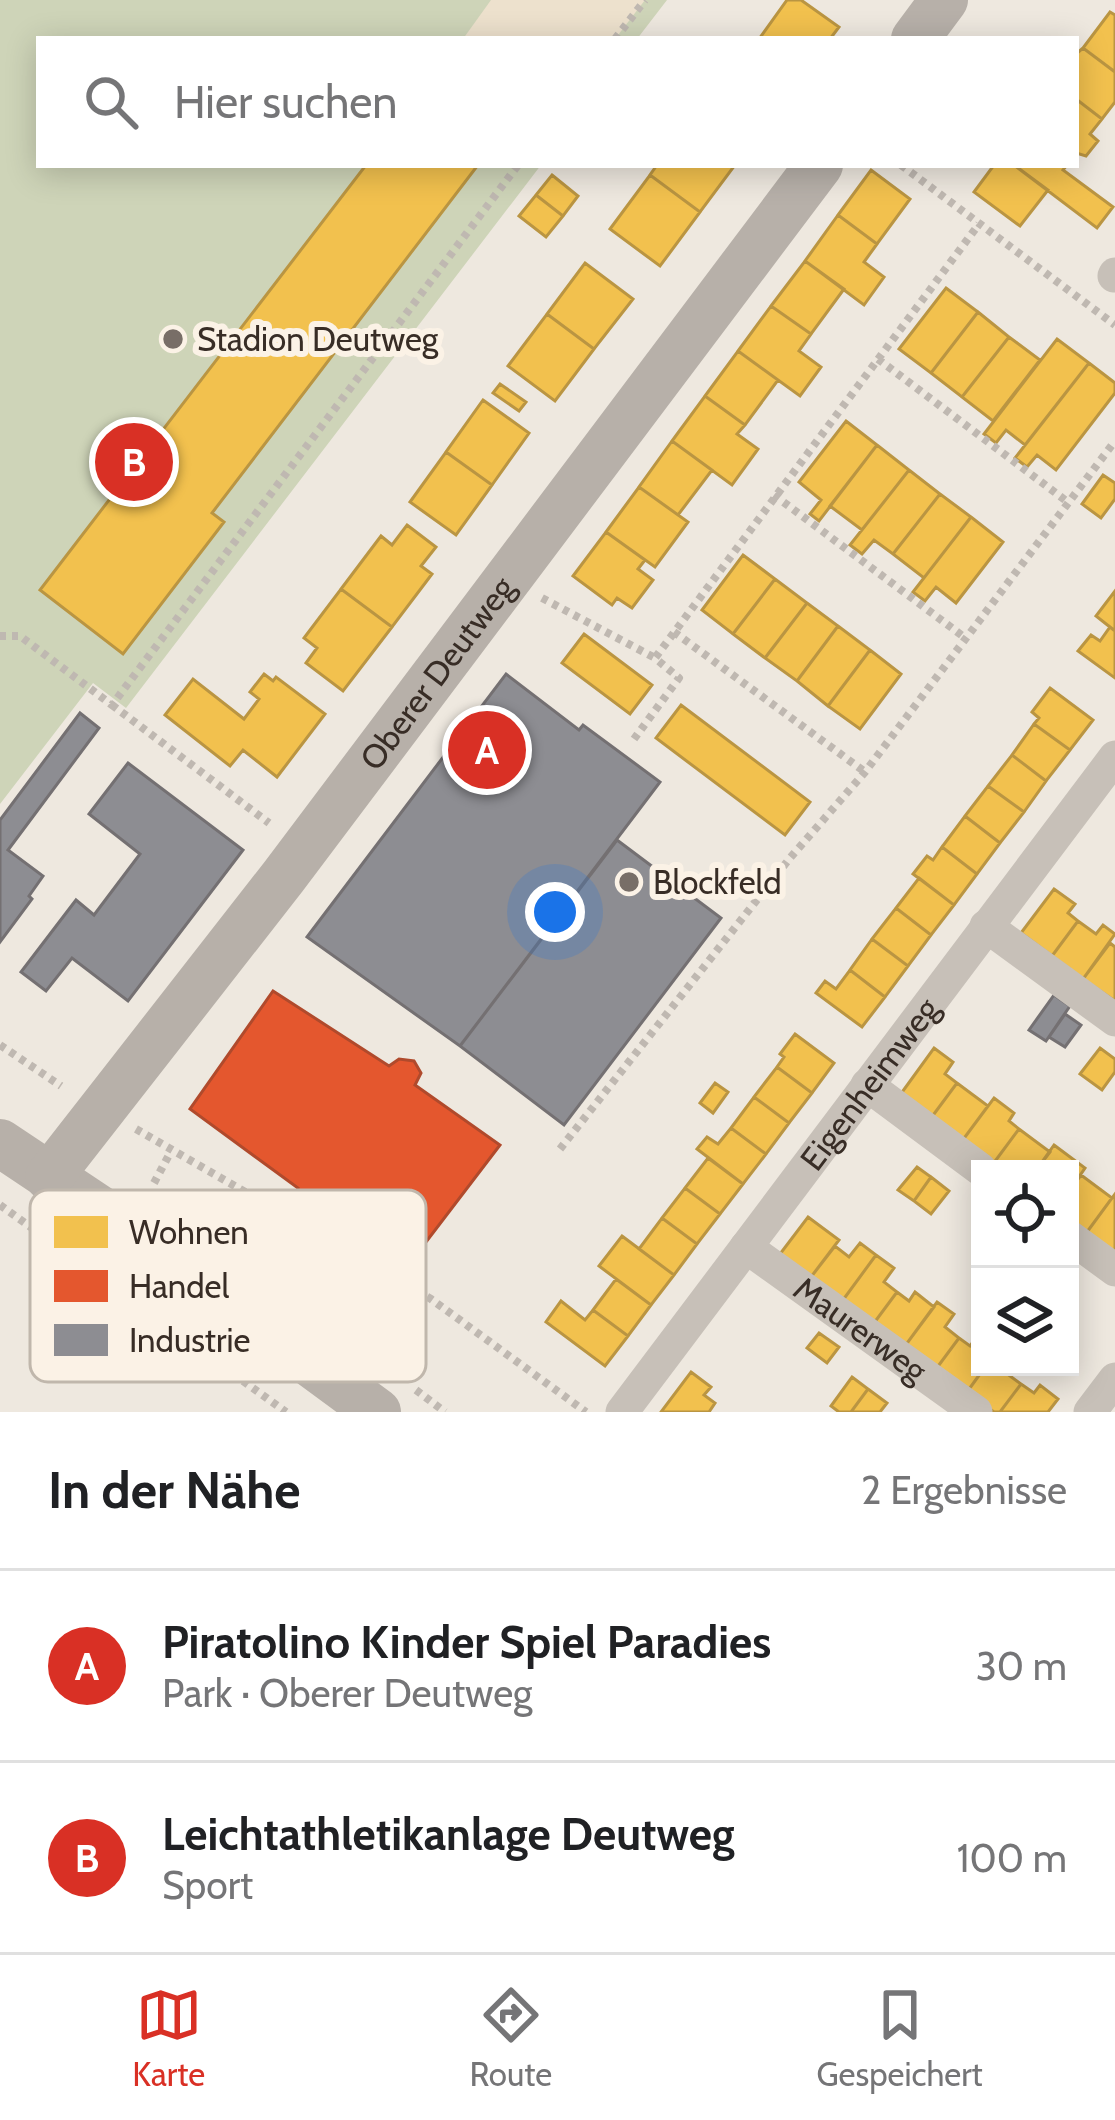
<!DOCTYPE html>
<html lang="de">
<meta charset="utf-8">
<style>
body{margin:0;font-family:Cabin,sans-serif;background:#f6f6f6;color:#202124}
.controls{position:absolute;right:36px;bottom:36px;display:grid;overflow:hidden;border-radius:0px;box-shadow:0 6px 30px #0003}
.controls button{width:108px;height:108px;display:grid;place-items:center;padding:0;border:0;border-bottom:3px solid #e0e0e0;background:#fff;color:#202124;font:60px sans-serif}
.you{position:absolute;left:555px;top:912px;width:42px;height:42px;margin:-30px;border:9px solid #fff;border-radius:50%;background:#1a73e8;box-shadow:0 0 0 18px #1a73e833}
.badge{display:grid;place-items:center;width:78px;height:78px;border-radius:50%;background:#d93025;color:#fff;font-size:39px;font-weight:700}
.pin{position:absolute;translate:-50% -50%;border:6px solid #fff;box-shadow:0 3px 12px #0006}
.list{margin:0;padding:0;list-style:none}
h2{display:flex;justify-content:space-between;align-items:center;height:156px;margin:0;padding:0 48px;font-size:51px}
h2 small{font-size:39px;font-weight:400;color:#757577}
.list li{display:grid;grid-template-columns:78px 1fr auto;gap:36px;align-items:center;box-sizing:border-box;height:192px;padding:0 48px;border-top:3px solid #e0e0e0}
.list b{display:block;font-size:45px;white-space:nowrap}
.list p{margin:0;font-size:39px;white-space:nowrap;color:#757577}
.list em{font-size:39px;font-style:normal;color:#757577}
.icon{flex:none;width:66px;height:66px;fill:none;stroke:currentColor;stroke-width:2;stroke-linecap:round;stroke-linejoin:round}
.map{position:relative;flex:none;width:1115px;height:1412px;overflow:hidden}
.search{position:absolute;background:#fff;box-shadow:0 6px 30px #0003;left:36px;right:36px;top:36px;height:132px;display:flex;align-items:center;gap:30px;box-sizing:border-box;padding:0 42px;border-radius:0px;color:#757577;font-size:45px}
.sheet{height:540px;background:#fff}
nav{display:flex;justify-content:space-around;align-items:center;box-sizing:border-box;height:168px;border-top:3px solid #e0e0e0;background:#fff;font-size:33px;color:#757577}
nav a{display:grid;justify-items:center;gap:6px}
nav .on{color:#d93025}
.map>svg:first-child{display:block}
</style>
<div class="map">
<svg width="1115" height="1412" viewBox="0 0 1115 1412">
<rect width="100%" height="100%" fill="#eee8df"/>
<path fill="#ced4b8" d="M 0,0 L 667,0 L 637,39 L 39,39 L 39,165 L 541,165 L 126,708 L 93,683 L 0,804 Z"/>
<path fill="#ede1cd" d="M 491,0 L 645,0 L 615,39 L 463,39 Z"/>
<path fill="#f2c14e" stroke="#ba9542" stroke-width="3" d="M 787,0 L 801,0 L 839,27 L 830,39 L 759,39 Z
M 1110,12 L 1115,15 L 1115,72 L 1083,48 Z
M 1083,48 L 1115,72 L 1115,102 L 1102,119 L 1076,99 L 1076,54 Z
M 1076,99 L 1102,119 L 1090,134 L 1098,141 L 1086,156 L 1076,153 Z
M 366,165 L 478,165 L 212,513 L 224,522 L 123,654 L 40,590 Z
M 657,165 L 735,165 L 700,212 L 650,175 Z
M 994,165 L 1014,165 L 1048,190 L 1020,226 L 974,192 Z
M 1014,165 L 1067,165 L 1063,170 L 1113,207 L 1097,228 Z
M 871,170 L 910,199 L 877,244 L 838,215 Z
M 552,175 L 578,196 L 563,216 L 536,195 Z
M 650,175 L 700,212 L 660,266 L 610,229 Z
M 536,195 L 563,216 L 546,237 L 519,216 Z
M 838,215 L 877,244 L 864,262 L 884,277 L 864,305 L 805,261 Z
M 805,261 L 844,289 L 811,334 L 771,306 Z
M 585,263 L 633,299 L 594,349 L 547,314 Z
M 946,288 L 978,312 L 931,373 L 899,349 Z
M 771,306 L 811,334 L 799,351 L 821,367 L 800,396 L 738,351 Z
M 978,312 L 1009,337 L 962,397 L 931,373 Z
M 547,314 L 594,349 L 555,401 L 508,366 Z
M 1009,337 L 1040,360 L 993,421 L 962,397 Z
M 1057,339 L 1089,363 L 1025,445 L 1006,430 L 996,443 L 984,434 Z
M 738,351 L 778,380 L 745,425 L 705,396 Z
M 1089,363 L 1115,383 L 1115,393 L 1056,470 L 1037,455 L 1027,467 L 1015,458 Z
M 500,384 L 526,402 L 519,411 L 493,393 Z
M 705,396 L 745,425 L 737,434 L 758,449 L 732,485 L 672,441 Z
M 483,400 L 529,433 L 492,485 L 446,452 Z
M 846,421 L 877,445 L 819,521 L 810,514 L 821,500 L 799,482 Z
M 672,441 L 712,470 L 678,515 L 639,487 Z
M 877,445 L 909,470 L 862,530 L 830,506 Z
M 446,452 L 492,485 L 456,535 L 410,502 Z
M 909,470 L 940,494 L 893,554 L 874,540 L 862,554 L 850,545 Z
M 1103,475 L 1115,483 L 1115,499 L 1101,518 L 1082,504 Z
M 639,487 L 688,522 L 655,567 L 606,532 Z
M 940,494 L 971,517 L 924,578 L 893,554 Z
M 971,517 L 1003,542 L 956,603 L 936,587 L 925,601 L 913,592 Z
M 407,525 L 436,547 L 421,566 L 432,574 L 392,627 L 341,589 L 381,536 L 392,545 Z
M 606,532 L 645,560 L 638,569 L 653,580 L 632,608 L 617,598 L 612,605 L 573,576 Z
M 743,555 L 775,579 L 733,634 L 702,610 Z
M 775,579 L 807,603 L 765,658 L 733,634 Z
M 341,589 L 392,627 L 343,691 L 306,663 L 317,648 L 304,638 Z
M 1115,591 L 1115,631 L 1096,616 Z
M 807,603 L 838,626 L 797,681 L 765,658 Z
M 838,626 L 870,650 L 828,706 L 797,681 Z
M 1110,627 L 1115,631 L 1115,678 L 1078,651 L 1091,635 L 1100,641 Z
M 584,634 L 652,685 L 630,714 L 562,663 Z
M 870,650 L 901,674 L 860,729 L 828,706 Z
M 264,674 L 273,681 L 276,677 L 325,714 L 277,777 L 243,750 L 230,766 L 165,715 L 193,679 L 244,719 L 259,699 L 250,692 Z
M 1050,688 L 1093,720 L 1070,750 L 1034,724 L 1039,718 L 1032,712 Z
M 681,705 L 810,802 L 785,835 L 656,738 Z
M 1034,724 L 1070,750 L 1046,781 L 1012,755 Z
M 1012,755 L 1046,781 L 1024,812 L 988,786 Z
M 988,786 L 1024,812 L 1000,843 L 965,816 Z
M 965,816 L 1000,843 L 977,874 L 942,847 Z
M 942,847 L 977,874 L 954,905 L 913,874 L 927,856 L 933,860 Z
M 919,878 L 954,905 L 931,935 L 896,908 Z
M 1054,889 L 1075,904 L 1068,913 L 1078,921 L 1052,956 L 1021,933 Z
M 896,908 L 931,935 L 908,966 L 872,939 Z
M 1078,921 L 1096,934 L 1103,925 L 1115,934 L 1083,979 L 1052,956 Z
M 872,939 L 908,966 L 885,997 L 850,970 Z
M 1110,943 L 1115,947 L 1115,1001 L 1083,979 Z
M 850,970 L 885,997 L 862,1027 L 816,993 L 825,981 L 836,989 Z
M 795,1034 L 834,1063 L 812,1093 L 777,1067 L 784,1057 L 780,1054 Z
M 934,1048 L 953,1062 L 945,1074 L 957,1083 L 931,1118 L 900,1095 Z
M 1100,1048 L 1115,1059 L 1115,1072 L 1102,1090 L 1080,1074 Z
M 777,1067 L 812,1093 L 789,1123 L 754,1097 Z
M 715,1083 L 728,1092 L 713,1113 L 700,1103 Z
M 957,1083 L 988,1106 L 962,1141 L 931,1118 Z
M 754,1097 L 789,1123 L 766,1154 L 731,1128 Z
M 994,1098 L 1014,1113 L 1009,1121 L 1019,1129 L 993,1164 L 962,1141 Z
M 731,1128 L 766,1154 L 743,1184 L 697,1149 L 707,1137 L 718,1144 Z
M 1019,1129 L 1050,1152 L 1037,1169 L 1001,1169 L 993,1164 Z
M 1054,1145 L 1085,1168 L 1070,1190 L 1070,1169 L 1037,1169 Z
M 708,1158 L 743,1184 L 720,1214 L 685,1188 Z
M 917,1167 L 931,1177 L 914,1201 L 898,1190 Z
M 1081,1175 L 1112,1198 L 1087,1232 L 1070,1220 L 1070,1190 Z
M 931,1177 L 949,1191 L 931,1214 L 914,1201 Z
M 685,1188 L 720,1214 L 697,1244 L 662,1218 Z
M 1115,1194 L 1115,1253 L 1087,1232 Z
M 808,1217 L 839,1240 L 811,1277 L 780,1254 Z
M 662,1218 L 697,1244 L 674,1275 L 639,1249 Z
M 622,1236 L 674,1275 L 651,1305 L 599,1266 Z
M 860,1243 L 876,1255 L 843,1300 L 811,1277 L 835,1246 L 849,1257 Z
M 876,1255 L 894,1268 L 884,1282 L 897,1292 L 874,1323 L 843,1300 Z
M 616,1279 L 651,1305 L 628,1336 L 593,1310 Z
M 897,1292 L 909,1301 L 915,1292 L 934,1307 L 905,1346 L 874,1323 Z
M 561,1301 L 585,1320 L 593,1310 L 628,1336 L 605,1366 L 546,1322 Z
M 937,1302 L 954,1314 L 945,1327 L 959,1338 L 936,1369 L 905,1346 Z
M 819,1333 L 839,1347 L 827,1363 L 807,1348 Z
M 959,1338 L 970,1346 L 975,1339 L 980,1342 L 980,1367 L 985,1367 L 967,1392 L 936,1369 Z
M 985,1367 L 1011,1367 L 1006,1373 L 1021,1384 L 1000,1412 L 994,1412 L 967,1392 Z
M 691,1372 L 711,1387 L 704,1395 L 715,1403 L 709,1412 L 661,1412 Z
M 852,1377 L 868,1389 L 851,1412 L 839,1412 L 831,1406 Z
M 1021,1384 L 1034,1393 L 1040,1385 L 1058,1399 L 1048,1412 L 1000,1412 Z
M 868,1389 L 887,1403 L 880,1412 L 851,1412 Z"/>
<path fill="#e4572e" stroke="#b04a2c" stroke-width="3" d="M 273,991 L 389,1066 L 399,1059 L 414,1061 L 421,1073 L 415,1085 L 500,1145 L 407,1267 L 326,1207 L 316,1215 L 301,1213 L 294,1199 L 298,1188 L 190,1109 Z"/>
<path fill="#8d8d92" stroke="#747072" stroke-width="3" d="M 506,674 L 579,730 L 583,725 L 660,782 L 460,1046 L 307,937 Z
M 80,713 L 99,728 L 8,850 L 43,876 L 29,896 L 32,899 L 0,942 L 0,820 Z
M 128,763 L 243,850 L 128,1001 L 72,958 L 46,991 L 21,972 L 76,900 L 94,915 L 140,854 L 89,814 Z
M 617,840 L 721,918 L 564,1125 L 460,1046 Z
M 1054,995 L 1070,1006 L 1046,1041 L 1029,1030 Z
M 1065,1014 L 1081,1025 L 1065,1047 L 1049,1037 Z"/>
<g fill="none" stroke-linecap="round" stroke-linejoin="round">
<path stroke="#bfb8b1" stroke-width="8" stroke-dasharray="6 6" stroke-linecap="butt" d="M 615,39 L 645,0
M 901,165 L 1115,325
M 878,359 L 1069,503
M 774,495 L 964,637
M 542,598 L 655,658
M 674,632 L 865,772
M 0,636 L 20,636 L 112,705 L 518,165
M 112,705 L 269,823
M 634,739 L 679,678 L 655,658 L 979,224
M 0,1045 L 61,1086
M 136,1129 L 431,1299 L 586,1412
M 560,1149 L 790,858 L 865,772 L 1115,441
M 154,1183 L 170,1153
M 0,1205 L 286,1412
M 416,1390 L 445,1412"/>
<g stroke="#c7c0b8" stroke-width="33">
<path d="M 1114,276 L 1115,274"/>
<path d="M 986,926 L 1115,1020"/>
<path d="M 867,1085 L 980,1169"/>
<path d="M 1070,1237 L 1115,1270"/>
<path id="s1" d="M 746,1247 L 976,1412"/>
<path id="s2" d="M 622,1412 L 1115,757"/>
<path d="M 1090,1412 L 1115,1379"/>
</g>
<g stroke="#b7b0a9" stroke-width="48">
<path d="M 915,39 L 944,0"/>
<path d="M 0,1143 L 123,1225 L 377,1412"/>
<path id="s3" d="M 49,1177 L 284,876 L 819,165"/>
</g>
</g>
<g fill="#786e67" stroke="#fbf2e6" stroke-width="4.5">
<circle cx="173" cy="339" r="12"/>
<circle cx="629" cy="882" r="12"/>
</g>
<g text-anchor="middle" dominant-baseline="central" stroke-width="12" stroke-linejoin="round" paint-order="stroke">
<g font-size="33" fill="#382d26" stroke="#fbf2e6" text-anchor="start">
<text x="197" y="339">Stadion Deutweg</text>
<text x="653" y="882">Blockfeld</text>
</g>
<g font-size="33" fill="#382d26" stroke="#fbf2e6">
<text stroke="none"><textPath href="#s3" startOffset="636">Oberer Deutweg</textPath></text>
<text stroke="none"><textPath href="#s2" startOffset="411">Eigenheimweg</textPath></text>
<text stroke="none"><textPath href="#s1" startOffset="141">Maurerweg</textPath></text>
</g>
</g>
<rect x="30" y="1190" width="396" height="192" rx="18" fill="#fbf2e6" stroke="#c0b7ac" stroke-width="3"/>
<rect x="54" y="1216" width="54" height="32" fill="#f2c14e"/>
<rect x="54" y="1270" width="54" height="32" fill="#e4572e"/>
<rect x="54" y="1324" width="54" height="32" fill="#8d8d92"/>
<g font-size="33" fill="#382d26">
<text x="129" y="1244">Wohnen</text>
<text x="129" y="1298">Handel</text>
<text x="129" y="1352">Industrie</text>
</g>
</svg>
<div class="controls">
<button><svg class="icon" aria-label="locate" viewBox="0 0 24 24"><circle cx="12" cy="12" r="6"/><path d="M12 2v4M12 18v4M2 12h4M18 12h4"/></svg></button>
<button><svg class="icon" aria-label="layers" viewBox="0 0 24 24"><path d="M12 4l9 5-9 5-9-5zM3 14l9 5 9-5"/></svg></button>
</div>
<div class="you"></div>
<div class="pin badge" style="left:487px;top:750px">A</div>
<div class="pin badge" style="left:134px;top:462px">B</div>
<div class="search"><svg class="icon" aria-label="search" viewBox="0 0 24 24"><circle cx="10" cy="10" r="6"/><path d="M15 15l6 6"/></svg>Hier suchen</div>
</div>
<section class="sheet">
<h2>In der Nähe<small>2 Ergebnisse</small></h2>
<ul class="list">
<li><span class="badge">A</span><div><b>Piratolino Kinder Spiel Paradies</b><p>Park · Oberer Deutweg</p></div><em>30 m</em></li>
<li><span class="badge">B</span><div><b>Leichtathletikanlage Deutweg</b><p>Sport</p></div><em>100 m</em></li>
</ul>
</section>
<nav>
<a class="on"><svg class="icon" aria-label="map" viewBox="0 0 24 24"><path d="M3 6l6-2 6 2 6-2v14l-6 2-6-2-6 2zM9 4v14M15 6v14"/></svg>Karte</a>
<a><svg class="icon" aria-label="directions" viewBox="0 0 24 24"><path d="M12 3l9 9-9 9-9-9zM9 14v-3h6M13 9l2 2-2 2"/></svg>Route</a>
<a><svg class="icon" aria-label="saved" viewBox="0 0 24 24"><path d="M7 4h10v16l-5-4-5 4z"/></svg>Gespeichert</a>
</nav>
